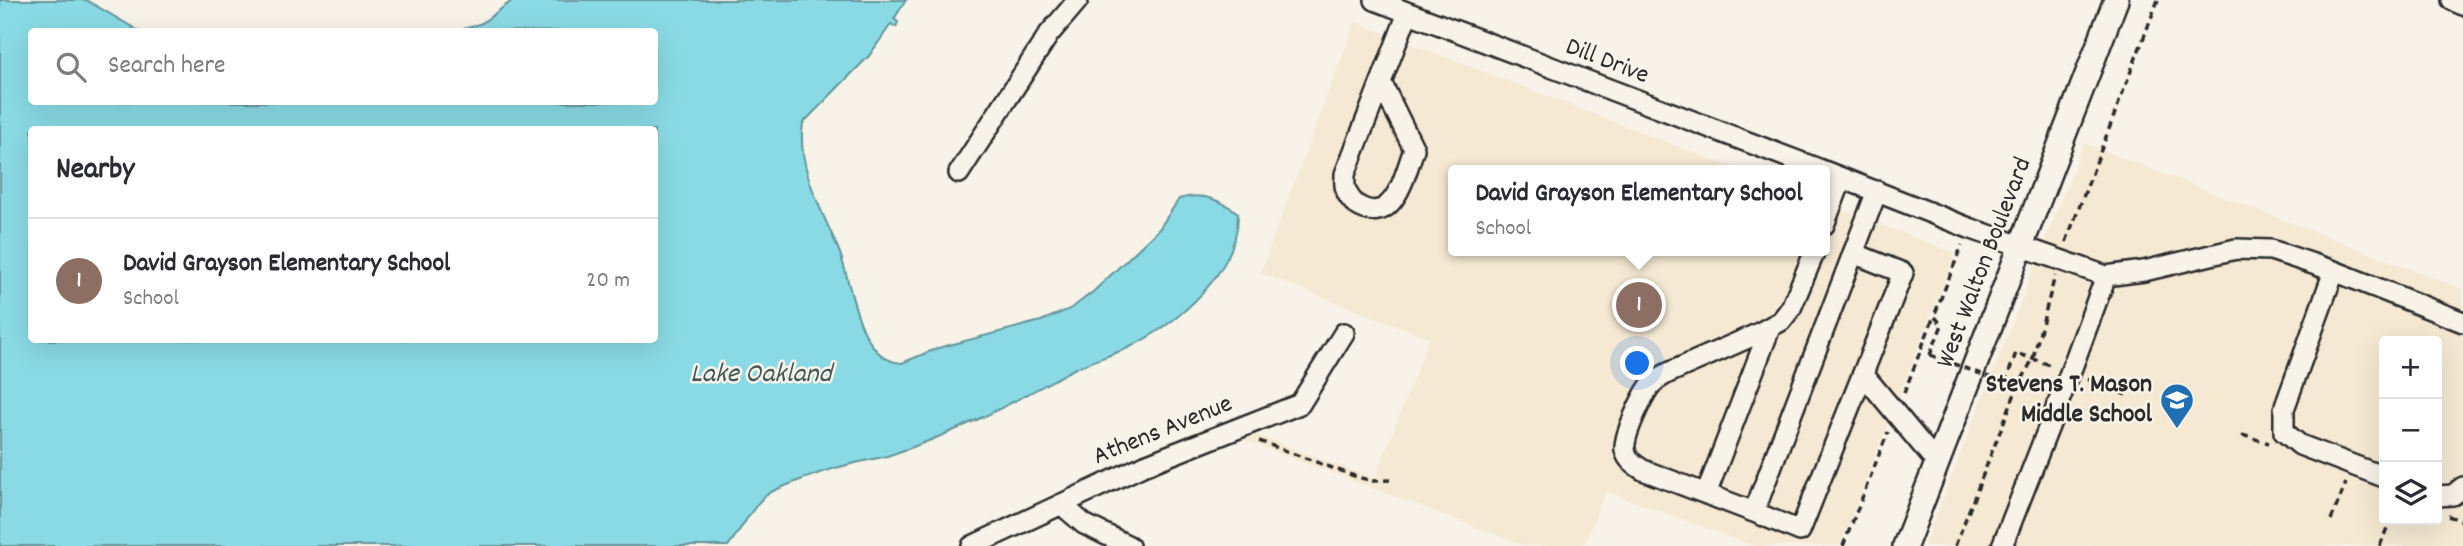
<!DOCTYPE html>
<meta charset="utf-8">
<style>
body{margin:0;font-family:Dekko,sans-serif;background:#f7f7f7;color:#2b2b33}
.controls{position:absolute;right:21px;bottom:21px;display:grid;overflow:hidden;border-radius:7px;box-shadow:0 7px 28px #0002}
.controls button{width:63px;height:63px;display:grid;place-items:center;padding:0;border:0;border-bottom:2px solid #e1e1e2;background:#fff;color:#2b2b33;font:35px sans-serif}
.you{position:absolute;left:1638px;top:364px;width:24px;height:24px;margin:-18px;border:5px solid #fff;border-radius:50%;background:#1a73e8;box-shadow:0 0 0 10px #1a73e833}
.badge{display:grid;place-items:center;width:46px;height:46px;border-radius:50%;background:#0f766e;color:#fff;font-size:23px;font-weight:700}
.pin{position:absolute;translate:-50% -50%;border:4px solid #fff;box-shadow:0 2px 7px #0006}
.popup{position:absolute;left:1448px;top:165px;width:382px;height:91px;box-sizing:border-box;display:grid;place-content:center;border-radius:7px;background:#fff;filter:drop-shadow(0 2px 5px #0005);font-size:23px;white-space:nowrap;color:#7c7c81}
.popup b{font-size:26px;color:#2b2b33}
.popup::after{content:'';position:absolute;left:50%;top:100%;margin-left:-14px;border:14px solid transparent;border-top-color:#fff}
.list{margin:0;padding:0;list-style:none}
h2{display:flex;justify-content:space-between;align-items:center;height:91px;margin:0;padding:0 28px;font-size:30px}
h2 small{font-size:23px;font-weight:400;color:#7c7c81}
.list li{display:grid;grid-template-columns:46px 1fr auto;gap:21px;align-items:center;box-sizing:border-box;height:126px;padding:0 28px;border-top:2px solid #e1e1e2}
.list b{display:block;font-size:26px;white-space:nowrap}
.list p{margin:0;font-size:23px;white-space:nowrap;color:#7c7c81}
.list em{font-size:23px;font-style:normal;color:#7c7c81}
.icon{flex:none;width:38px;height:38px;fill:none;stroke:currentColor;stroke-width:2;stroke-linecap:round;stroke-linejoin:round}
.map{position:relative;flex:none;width:2463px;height:546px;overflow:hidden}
.search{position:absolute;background:#fff;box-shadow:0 7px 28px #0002;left:28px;top:28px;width:630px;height:77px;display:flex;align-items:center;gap:18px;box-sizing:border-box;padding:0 24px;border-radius:7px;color:#7c7c81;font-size:26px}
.panel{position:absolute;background:#fff;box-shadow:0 7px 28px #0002;left:28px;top:126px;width:630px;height:217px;border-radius:7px}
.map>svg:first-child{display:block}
</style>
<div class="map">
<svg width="2463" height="546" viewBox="0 0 2463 546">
<rect width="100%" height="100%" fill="#f7f3e8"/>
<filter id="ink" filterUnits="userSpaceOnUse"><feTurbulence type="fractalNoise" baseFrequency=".0143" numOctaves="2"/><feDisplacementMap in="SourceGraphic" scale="14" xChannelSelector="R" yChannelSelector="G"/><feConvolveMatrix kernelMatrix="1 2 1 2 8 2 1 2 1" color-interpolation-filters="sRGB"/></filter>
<g filter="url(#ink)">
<path fill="#f5e9d3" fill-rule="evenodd" d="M 1355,22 L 1739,170 L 1454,170 L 1454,251 L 1824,251 L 1825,203 L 1955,253 L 1840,546 L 1753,546 L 1606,491 L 1583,546 L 1526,546 L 1239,438 L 1249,432 L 1375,479 L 1429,338 L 1260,273 Z
M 2084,143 L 2463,289 L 2463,546 L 1924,546 ZM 2384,341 L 2437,341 L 2437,520 L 2384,520 Z"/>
<path fill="#89dae4" stroke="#63949a" stroke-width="2" fill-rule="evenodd" d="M 0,0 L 86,0 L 139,31 L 32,32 L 32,102 L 654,102 L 654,32 L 457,31 L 482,23 L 513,0 L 906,0 L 894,19 L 898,22 L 896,27 L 891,24 L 869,56 L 803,123 C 796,167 823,212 839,251 C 852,282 857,361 902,363 L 938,348 L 1041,321 L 1072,308 L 1094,291 L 1159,229 L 1179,199 C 1200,192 1221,200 1238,213 C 1239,272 1178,323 1130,347 C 1111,356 1089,361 1070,371 C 1011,404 952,435 887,456 C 875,459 863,461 851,464 C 830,469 810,476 790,484 C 783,487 773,490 766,495 C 754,504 739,533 728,546 L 0,546 ZM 32,130 L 654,130 L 654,340 L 32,340 Z"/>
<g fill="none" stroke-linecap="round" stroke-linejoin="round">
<g stroke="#2b2b2b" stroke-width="24">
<path id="minor" d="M 1375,0 L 1821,170
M 2452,0 L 2463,5
M 1381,82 L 1414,149 C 1408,166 1402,191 1389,204 C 1375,218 1352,208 1346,190 C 1344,185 1345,180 1345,174 L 1408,13
M 1824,171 L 1969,228 L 2106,276 L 2144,271 L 2236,249 L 2271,250 L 2334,271 L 2463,322
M 959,173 L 1049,34 L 1078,0
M 1824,225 L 1842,178
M 1815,251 L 1791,308 L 1781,321 L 1757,334 L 1668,373 C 1661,377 1655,380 1650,386 C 1642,397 1623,436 1625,450 C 1627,460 1635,465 1643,470 L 1754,512 L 1877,191
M 2334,271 L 2284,409 L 2284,432 L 2300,445 L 2384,477
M 1863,374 L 1937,463
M 1706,494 L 1770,328
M 2437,496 L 2453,495 L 2463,487
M 1061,504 L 1084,524 L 1129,546
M 1754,512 L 1800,531 L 1903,273 L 1853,253
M 972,546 L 1145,465 L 1300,404 L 1344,333
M 2002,546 L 2070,373 L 2106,276"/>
</g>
<g stroke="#2b2b2b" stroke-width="28">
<path id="major" d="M 1905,546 L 2116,0"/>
</g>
<path stroke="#2b2b2b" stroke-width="3.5" stroke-dasharray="7 5" stroke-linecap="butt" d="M 2066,242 L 2158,0
M 1930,355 L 1942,325 L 1934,316 L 1962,245
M 2087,379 L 2126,395
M 2005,383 L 2016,353 L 2053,366
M 1904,393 L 1934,316
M 2242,435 L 2269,443
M 1259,441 L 1357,477 L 1373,481 L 1390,480
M 2448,516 L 2463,521
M 2331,520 L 2346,483
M 1843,546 L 1888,432
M 1955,546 L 2014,396 L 2033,358 L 2055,276
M 2380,546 L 2390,520"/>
<use href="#minor" stroke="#f7f3e8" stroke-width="19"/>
<use href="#major" stroke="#f7f3e8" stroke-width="23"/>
<path stroke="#2b2b2b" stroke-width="3.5" stroke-dasharray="7 5" stroke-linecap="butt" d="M 1930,355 L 2005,383"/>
</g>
</g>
<defs>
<g id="school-pin" transform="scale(1.75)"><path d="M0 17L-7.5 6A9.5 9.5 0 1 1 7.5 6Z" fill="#1f6fb2" stroke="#f7f3e8"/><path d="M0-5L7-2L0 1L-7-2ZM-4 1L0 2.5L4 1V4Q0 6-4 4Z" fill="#fff"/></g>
</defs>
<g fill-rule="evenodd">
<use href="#school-pin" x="2177" y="400"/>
</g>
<g text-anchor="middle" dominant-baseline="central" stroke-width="5" stroke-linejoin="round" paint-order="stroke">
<g font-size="26" fill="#2b2b2b" stroke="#f7f3e8">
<text transform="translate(1607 62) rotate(21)">Dill Drive</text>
<text transform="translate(1985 263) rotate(-69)">West Walton Boulevard</text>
<text transform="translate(1163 431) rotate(-22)">Athens Avenue</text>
</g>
<g font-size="26" font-weight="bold" fill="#2b2b2b" stroke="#f7f3e8" text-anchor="end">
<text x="2152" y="385">Stevens T. Mason<tspan x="2152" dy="30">Middle School</tspan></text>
</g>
<g font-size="28" font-style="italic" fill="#425759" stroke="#f7f3e8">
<text x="761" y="376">Lake Oakland</text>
</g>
</g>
</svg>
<div class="controls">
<button>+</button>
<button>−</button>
<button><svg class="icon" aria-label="layers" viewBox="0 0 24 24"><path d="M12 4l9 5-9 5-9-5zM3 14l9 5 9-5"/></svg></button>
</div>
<div class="you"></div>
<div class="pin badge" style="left:1639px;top:305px;background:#8d6e63">1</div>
<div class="popup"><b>David Grayson Elementary School</b>School</div>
<div class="search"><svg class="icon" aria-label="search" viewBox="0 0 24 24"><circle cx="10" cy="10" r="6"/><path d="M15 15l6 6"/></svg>Search here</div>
<section class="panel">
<h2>Nearby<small></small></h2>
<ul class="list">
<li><span class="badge" style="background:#8d6e63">1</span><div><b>David Grayson Elementary School</b><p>School</p></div><em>20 m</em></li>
</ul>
</section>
</div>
